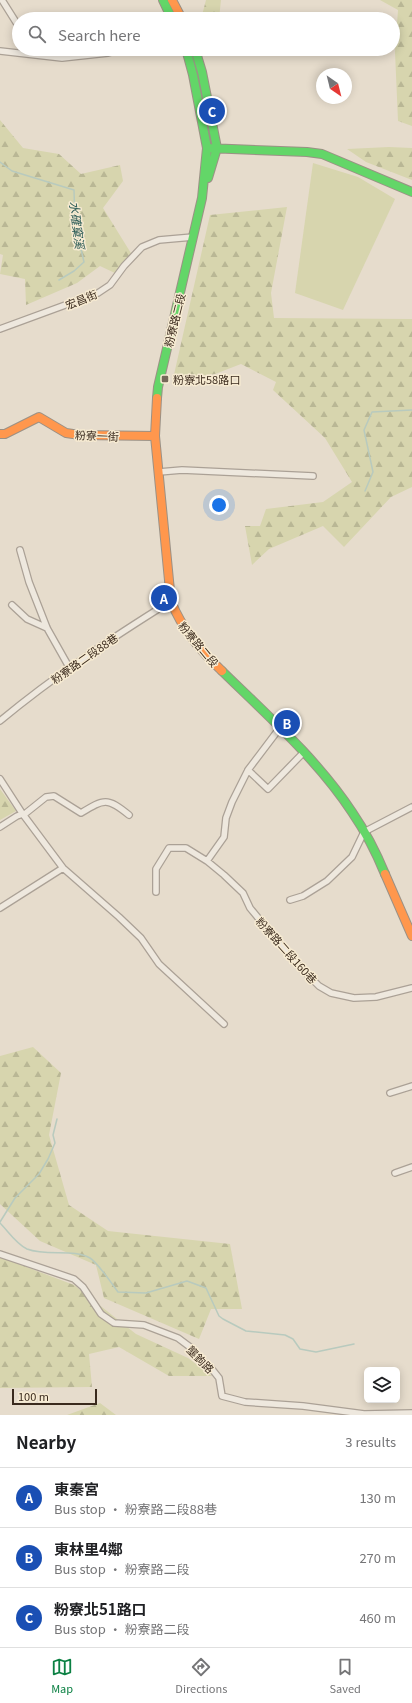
<!DOCTYPE html>
<meta charset="utf-8">
<style>
body{margin:0;font-family:Georgia,"Noto Sans TC",serif;background:#f6f6f6;color:#202124}
.controls{position:absolute;right:12px;bottom:12px;display:grid;overflow:hidden;border-radius:6px;box-shadow:0 2px 10px #0003}
.controls button{width:36px;height:36px;display:grid;place-items:center;padding:0;border:0;border-bottom:1px solid #e0e0e0;background:#fff;color:#202124;font:20px sans-serif}
.compass{position:absolute;left:316px;top:68px;width:36px;height:36px;border-radius:50%;background:#fff;box-shadow:0 2px 10px #0003;rotate:145deg}
.scale{position:absolute;left:12px;bottom:10px;width:85px;box-sizing:border-box;padding-left:4px;border:2px solid #3a2a1d;border-top:0;font-size:11px;line-height:14px;white-space:nowrap;color:#3a2a1d;-webkit-text-stroke:3px #f7ebd2;paint-order:stroke}
.you{position:absolute;left:219px;top:505px;width:14px;height:14px;margin:-10px;border:3px solid #fff;border-radius:50%;background:#1a73e8;box-shadow:0 0 0 6px #1a73e833}
.badge{display:grid;place-items:center;width:26px;height:26px;border-radius:50%;background:#0b8043;color:#fff;font-size:13px;font-weight:700}
.pin{position:absolute;translate:-50% -50%;border:2px solid #fff;box-shadow:0 1px 4px #0006}
.list{margin:0;padding:0;list-style:none}
h2{display:flex;justify-content:space-between;align-items:center;height:52px;margin:0;padding:0 16px;font-size:17px}
h2 small{font-size:13px;font-weight:400;color:#757577}
.list li{display:grid;grid-template-columns:26px 1fr auto;gap:12px;align-items:center;box-sizing:border-box;height:60px;padding:0 16px;border-top:1px solid #e0e0e0}
.list b{display:block;font-size:15px;white-space:nowrap}
.list p{margin:0;font-size:13px;white-space:nowrap;color:#757577}
.list em{font-size:13px;font-style:normal;color:#757577}
.icon{flex:none;width:22px;height:22px;fill:none;stroke:currentColor;stroke-width:2;stroke-linecap:round;stroke-linejoin:round}
.map{position:relative;flex:none;width:412px;height:1415px;overflow:hidden}
.search{position:absolute;background:#fff;box-shadow:0 2px 10px #0003;left:12px;right:12px;top:12px;height:44px;display:flex;align-items:center;gap:10px;box-sizing:border-box;padding:0 14px;border-radius:22px;color:#757577;font-size:15px}
.sheet{height:232px;background:#fff}
nav{display:flex;justify-content:space-around;align-items:center;box-sizing:border-box;height:56px;border-top:1px solid #e0e0e0;background:#fff;font-size:11px;color:#757577}
nav a{display:grid;justify-items:center;gap:2px}
nav .on{color:#0b8043}
.map>svg:first-child{display:block}
</style>
<div class="map">
<svg width="412" height="1415" viewBox="0 0 412 1415">
<defs>
<pattern id="forest-firs" width="22" height="20" patternUnits="userSpaceOnUse"><rect width="22" height="20" fill="#d7d5ae"/><path d="M5 1l3.5 6h-7zM16 11l3.5 6h-7z" fill="#b9b795"/></pattern>
</defs>
<rect width="100%" height="100%" fill="#e6dccc"/>
<path fill="#d7d5ae" d="M 313,163 L 358,177 L 395,199 L 343,310 L 295,293 Z"/>
<path fill="url(#forest-firs)" d="M 206,0 L 221,0 L 219,19 L 201,19 Z
M 380,0 L 412,0 L 412,126 L 398,121 L 395,52 L 398,10 Z
M 0,120 L 23,148 L 59,154 L 81,174 L 120,165 L 123,181 L 103,208 L 134,258 L 117,274 L 100,266 L 77,283 L 26,305 L 25,279 L 0,274 L 3,255 L 0,254 Z
M 389,147 L 412,148 L 412,180 L 366,162 L 347,149 Z
M 287,207 L 271,293 L 274,318 L 412,319 L 412,487 L 391,497 L 344,547 L 323,526 L 269,549 L 252,565 L 245,526 L 260,526 L 266,509 L 323,502 L 352,482 L 325,438 L 273,390 L 276,382 L 241,364 L 215,374 L 173,379 L 210,215 Z
M 0,789 L 16,811 L 0,820 Z
M 33,1047 L 61,1073 L 49,1135 L 69,1205 L 108,1231 L 230,1244 L 242,1309 L 211,1309 L 199,1339 L 104,1298 L 96,1265 L 40,1241 L 0,1204 L 0,1056 Z
M 0,1257 L 74,1285 L 136,1334 L 188,1358 L 212,1376 L 169,1376 L 119,1347 L 89,1354 L 92,1387 L 0,1388 Z
M 100,1403 L 116,1415 L 67,1415 Z"/>
<g fill="none" stroke-linecap="round" stroke-linejoin="round">
<path stroke="#b8cabe" stroke-width="1.5" d="M 0,162 L 12,171 L 74,190 L 75,223 L 84,262 L 74,271 L 59,280
M 365,491 L 373,472 L 364,430 L 372,412 L 412,410
M 0,1222 L 15,1198 L 39,1174 L 48,1159 L 55,1143 L 53,1135 L 57,1119
M 0,1223 C 8,1231 16,1244 27,1249 C 47,1257 74,1248 90,1258 C 98,1263 112,1284 118,1292 L 146,1293 L 187,1281 L 206,1288 L 219,1316 L 223,1319 L 246,1331 L 285,1335 L 293,1339 L 300,1349 L 316,1352 L 354,1344"/>
<g stroke="#aba196" stroke-width="8">
<path id="street" d="M 2,0 L 19,27
M 0,51 L 62,58 L 108,53 L 123,49
M 0,329 L 98,293 L 110,285 L 124,266 L 142,247 L 159,240 L 193,237
M 159,472 L 182,470 L 313,476
M 20,550 L 29,582 L 47,628 L 69,667
M 12,605 L 27,619 L 47,628
M 0,721 C 54,676 112,638 171,601
M 248,770 L 279,729
M 0,779 L 22,813 L 63,868 L 119,917 L 141,938 L 159,964 L 224,1024
M 0,827 L 17,816 L 26,813 L 46,797 L 54,796 L 81,813 C 104,799 107,797 129,815
M 207,861 L 224,837 L 226,818 L 232,802 L 248,770 L 268,789 L 304,752
M 156,892 L 156,869 L 169,848 L 186,848 L 207,861 L 224,875 L 243,893 L 250,908 L 292,959 L 319,986 L 331,993 L 354,998 L 376,997 L 412,988
M 290,900 L 303,896 L 327,881 L 352,857 L 364,832 L 412,807
M 0,908 L 63,868
M 390,1093 L 412,1086
M 395,1173 L 412,1167
M 0,1254 L 74,1279 L 83,1287 L 101,1314 L 114,1323 L 144,1325 L 178,1338 L 190,1347 L 192,1353 L 211,1368 L 219,1378 L 222,1396 L 245,1402 L 303,1406 L 364,1414 L 412,1413"/>
</g>
<g stroke="#9b9185" stroke-width="10">
<path id="fast" d="M 163,0 L 172,19
M 195,49 L 202,72 L 217,148 L 208,178
M 207,148 L 307,152 L 322,154 L 412,192
M 157,398 L 158,387 L 202,198 L 207,148 L 193,75 L 186,49
M 222,671 C 267,715 317,759 352,812 C 365,831 376,852 385,874"/>
</g>
<g stroke="#9b9185" stroke-width="10">
<path id="slow" d="M 172,0 L 182,19
M 157,398 L 155,436 L 171,601 C 182,629 200,650 222,671
M 0,434 L 5,434 L 39,417 L 66,433 L 80,435 L 155,436
M 385,874 L 412,936"/>
</g>
<use href="#street" stroke="#eee8de" stroke-width="5.5"/>
<use href="#fast" stroke="#63d668" stroke-width="8"/>
<use href="#slow" stroke="#ff974d" stroke-width="8"/>
</g>
<rect fill="#76685a" stroke="#f7ebd2" stroke-width="1.5" x="161" y="375" width="8" height="8" rx="2"/>
<g text-anchor="middle" dominant-baseline="central" stroke-width="3" stroke-linejoin="round" paint-order="stroke">
<g font-size="11" fill="#3a2a1d" stroke="#f7ebd2">
<text transform="translate(81 299) rotate(-22)">宏昌街</text>
<text transform="translate(174 320) rotate(-76)">粉寮路二段</text>
<text transform="translate(97 435) rotate(2)">粉寮一街</text>
<text transform="translate(199 644) rotate(50)">粉寮路二段</text>
<text transform="translate(84 658) rotate(-35)">粉寮路二段88巷</text>
<text transform="translate(287 950) rotate(48)">粉寮路二段160巷</text>
<text transform="translate(201 1359) rotate(45)">壟鉤路</text>
</g>
<g font-size="11" fill="#3a2a1d" stroke="#f7ebd2" text-anchor="start">
<text x="173" y="379">粉寮北58路口</text>
</g>
<g font-size="12" font-style="italic" fill="#2b5b56" stroke="#f7ebd2">
<text transform="translate(78 225) rotate(83)">水確窠溪</text>
</g>
</g>
</svg>
<div class="controls">
<button><svg class="icon" aria-label="layers" viewBox="0 0 24 24"><path d="M12 4l9 5-9 5-9-5zM3 14l9 5 9-5"/></svg></button>
</div>
<svg class="compass" viewBox="-18 -18 36 36"><path d="M0-13l5 13h-10z" fill="#e53935"/><path d="M0 13l5-13h-10z" fill="#757577"/></svg>
<div class="scale">100 m</div>
<div class="you"></div>
<div class="pin badge" style="left:164px;top:598px;background:#1a4fb4">A</div>
<div class="pin badge" style="left:287px;top:723px;background:#1a4fb4">B</div>
<div class="pin badge" style="left:212px;top:111px;background:#1a4fb4">C</div>
<div class="search"><svg class="icon" aria-label="search" viewBox="0 0 24 24"><circle cx="10" cy="10" r="6"/><path d="M15 15l6 6"/></svg>Search here</div>
</div>
<section class="sheet">
<h2>Nearby<small>3 results</small></h2>
<ul class="list">
<li><span class="badge" style="background:#1a4fb4">A</span><div><b>東秦宮</b><p>Bus stop · 粉寮路二段88巷</p></div><em>130 m</em></li>
<li><span class="badge" style="background:#1a4fb4">B</span><div><b>東林里4鄰</b><p>Bus stop · 粉寮路二段</p></div><em>270 m</em></li>
<li><span class="badge" style="background:#1a4fb4">C</span><div><b>粉寮北51路口</b><p>Bus stop · 粉寮路二段</p></div><em>460 m</em></li>
</ul>
</section>
<nav>
<a class="on"><svg class="icon" aria-label="map" viewBox="0 0 24 24"><path d="M3 6l6-2 6 2 6-2v14l-6 2-6-2-6 2zM9 4v14M15 6v14"/></svg>Map</a>
<a><svg class="icon" aria-label="directions" viewBox="0 0 24 24"><path d="M12 3l9 9-9 9-9-9zM9 14v-3h6M13 9l2 2-2 2"/></svg>Directions</a>
<a><svg class="icon" aria-label="saved" viewBox="0 0 24 24"><path d="M7 4h10v16l-5-4-5 4z"/></svg>Saved</a>
</nav>
